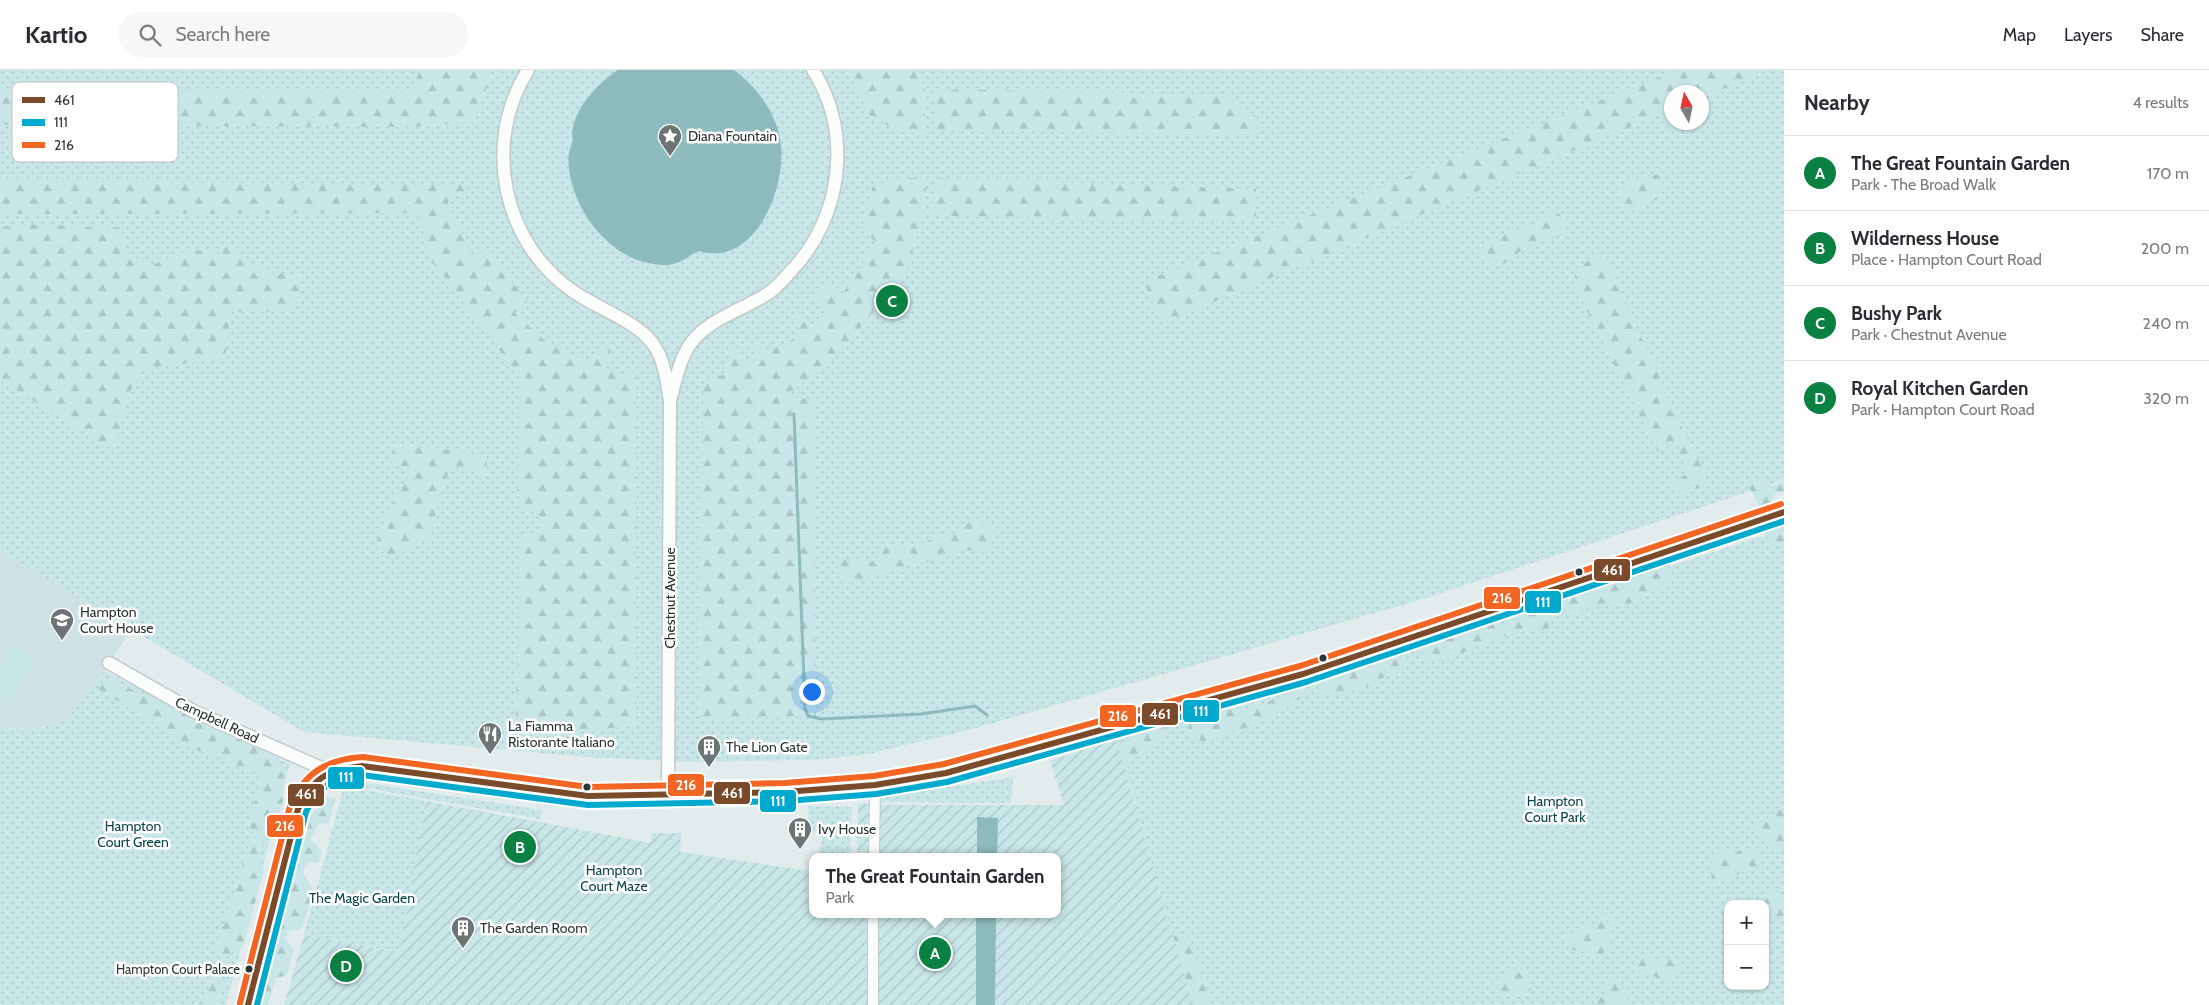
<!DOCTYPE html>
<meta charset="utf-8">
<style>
body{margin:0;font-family:Cabin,sans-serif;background:#f7f7f7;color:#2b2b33}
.controls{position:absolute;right:15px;bottom:15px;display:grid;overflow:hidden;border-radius:10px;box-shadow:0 1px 4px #0004}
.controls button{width:45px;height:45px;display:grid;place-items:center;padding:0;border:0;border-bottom:1px solid #e1e1e2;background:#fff;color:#2b2b33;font:25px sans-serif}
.compass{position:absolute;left:1664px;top:15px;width:45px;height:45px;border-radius:50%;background:#fff;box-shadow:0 1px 4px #0004;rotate:351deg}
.you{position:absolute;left:811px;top:621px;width:18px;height:18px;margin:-12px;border:4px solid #fff;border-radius:50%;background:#1a73e8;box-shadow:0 0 0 8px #1a73e833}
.badge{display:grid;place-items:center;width:32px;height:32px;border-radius:50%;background:#0b8043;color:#fff;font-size:16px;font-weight:700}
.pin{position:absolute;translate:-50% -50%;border:2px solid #fff;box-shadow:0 1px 5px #0006}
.popup{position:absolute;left:809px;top:783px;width:252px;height:65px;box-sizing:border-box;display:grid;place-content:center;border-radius:10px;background:#fff;filter:drop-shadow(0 1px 4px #0005);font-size:16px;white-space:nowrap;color:#7c7c81}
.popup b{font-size:19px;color:#2b2b33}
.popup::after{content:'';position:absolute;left:50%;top:100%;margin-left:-10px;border:10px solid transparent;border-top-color:#fff}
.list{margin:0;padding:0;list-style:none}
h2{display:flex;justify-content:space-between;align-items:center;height:65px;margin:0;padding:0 20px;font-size:21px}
h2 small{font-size:16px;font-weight:400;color:#7c7c81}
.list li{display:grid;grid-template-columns:32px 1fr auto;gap:15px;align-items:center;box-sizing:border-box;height:75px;padding:0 20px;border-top:1px solid #e1e1e2}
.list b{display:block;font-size:19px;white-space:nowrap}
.list p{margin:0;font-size:16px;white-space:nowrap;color:#7c7c81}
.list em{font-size:16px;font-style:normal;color:#7c7c81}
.icon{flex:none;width:28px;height:28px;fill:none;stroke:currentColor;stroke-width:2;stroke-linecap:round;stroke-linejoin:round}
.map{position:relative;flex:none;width:1784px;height:935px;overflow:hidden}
header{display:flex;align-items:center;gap:30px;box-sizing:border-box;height:70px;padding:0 25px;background:#fff;border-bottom:1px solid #e1e1e2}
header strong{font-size:24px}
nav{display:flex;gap:28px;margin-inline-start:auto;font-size:18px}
.search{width:350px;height:45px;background:#f7f7f7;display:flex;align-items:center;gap:12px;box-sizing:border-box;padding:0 18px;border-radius:28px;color:#7c7c81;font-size:19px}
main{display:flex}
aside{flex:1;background:#fff}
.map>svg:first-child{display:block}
</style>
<header>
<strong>Kartio</strong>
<div class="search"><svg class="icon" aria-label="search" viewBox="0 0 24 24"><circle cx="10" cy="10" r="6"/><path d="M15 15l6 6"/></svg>Search here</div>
<nav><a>Map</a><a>Layers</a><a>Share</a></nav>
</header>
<main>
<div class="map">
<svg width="1784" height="935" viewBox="0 0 1784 935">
<defs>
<pattern id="grass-dots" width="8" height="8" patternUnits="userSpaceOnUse" patternTransform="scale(1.25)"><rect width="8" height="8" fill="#c8e6e8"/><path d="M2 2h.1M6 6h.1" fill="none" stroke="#acc6c8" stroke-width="1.8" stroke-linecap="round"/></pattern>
<pattern id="forest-firs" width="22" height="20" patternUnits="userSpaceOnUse" patternTransform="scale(1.25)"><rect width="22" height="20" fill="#c8e6e8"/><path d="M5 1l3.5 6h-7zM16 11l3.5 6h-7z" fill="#acc6c8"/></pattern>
<pattern id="garden-furrows" width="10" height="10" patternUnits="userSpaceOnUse" patternTransform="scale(1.25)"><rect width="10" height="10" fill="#c8e6e8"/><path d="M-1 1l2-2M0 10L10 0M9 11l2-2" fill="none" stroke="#acc6c8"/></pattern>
</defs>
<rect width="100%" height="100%" fill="#e2ecec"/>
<path fill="#cee2e3" d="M 0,481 L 132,559 L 104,601 L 67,649 L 35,659 L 0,658 Z"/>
<path fill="url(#grass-dots)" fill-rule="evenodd" d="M 0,0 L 1784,0 L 1784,410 L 1420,530 L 969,660 L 864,685 L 812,690 L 687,692 L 588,687 L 304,662 L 0,481 ZM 1672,22 L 1702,22 L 1702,52 L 1672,52 Z
M 1784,459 L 1784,935 L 1193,935 L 1116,670 L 1241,636 ZM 1728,834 L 1765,834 L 1765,916 L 1728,916 Z
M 104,601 L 290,694 L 226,935 L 0,935 L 0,658 L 35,659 L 67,649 Z
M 1013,707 L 1011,733 L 876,732 L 876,728 Z
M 366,713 L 542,740 L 540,749 L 350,715 Z
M 344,716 L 426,731 L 399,882 L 304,865 Z
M 808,736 L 852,737 L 850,787 L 818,787 L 822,770 L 819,763 L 809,760 Z"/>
<path fill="url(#forest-firs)" d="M 420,0 L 493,0 L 474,52 L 412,57 L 0,55 L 0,20 L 411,22 Z
M 849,0 L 917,0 L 925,17 L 925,64 L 897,61 L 868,44 Z
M 1677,0 L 1767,0 L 1702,28 L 1702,22 L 1672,22 L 1671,40 L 1161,254 L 1144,211 Z
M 933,19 L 1231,25 L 1257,47 L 1258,65 L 935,60 Z
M 1663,104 L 1662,126 L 1641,139 L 1625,139 C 1623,135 1619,129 1620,124 C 1621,109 1652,105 1663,104 Z
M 926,107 L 926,131 L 907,200 L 851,269 L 787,326 L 813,330 L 816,647 L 700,648 L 703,316 L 708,307 L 725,305 L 731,279 L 738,278 L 749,291 L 758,286 L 751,274 L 757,270 L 769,281 L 803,264 L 793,252 L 794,247 L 799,246 L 811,257 L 825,241 L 813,232 L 826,215 L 841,226 L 876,172 L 862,160 L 873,115 L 906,108 Z
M 935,108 L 1256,119 L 1256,151 L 931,146 Z
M 0,111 L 466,114 L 466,123 L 449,124 L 448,134 L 472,187 L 490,179 L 511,211 L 528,231 L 515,243 L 543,269 L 590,294 L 602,276 L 611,279 L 606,299 L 620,306 L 628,300 L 636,304 L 636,656 L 515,665 L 522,464 L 543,462 L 541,446 L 523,438 L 517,422 L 521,309 L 444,207 C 428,192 423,165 420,143 L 0,144 Z
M 1557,142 L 1564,149 L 1565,164 L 1532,175 L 1519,182 L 1510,191 L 1495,197 L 1483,189 L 1480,182 C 1500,156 1534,163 1549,143 Z
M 16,154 L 121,158 L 130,188 L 152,195 L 184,182 L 228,177 L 263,201 L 303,207 L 294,241 L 231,242 L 225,289 L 145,298 L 130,321 L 114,381 L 0,310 L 0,158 Z
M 1593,187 L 1607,188 L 1638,262 L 1658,296 L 1665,322 L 1706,406 L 1702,417 L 1677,424 L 1672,412 L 1687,404 L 1676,370 L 1658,382 L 1575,217 L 1575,200 Z
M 393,373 L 456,381 L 486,387 L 487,406 L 456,396 L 446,407 L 429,468 L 391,489 L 375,475 L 397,425 L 411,401 L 392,394 Z
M 1758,410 L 1774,416 L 1784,410 L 1784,422 L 1776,423 L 1769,434 L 1760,438 L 1748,415 Z
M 979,449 L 993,461 L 992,477 L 982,483 L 966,480 L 849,513 L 843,513 L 837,504 L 839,491 C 855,486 864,495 877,490 L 879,479 C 890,473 898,476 910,475 C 926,475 937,463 957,463 L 967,453 Z
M 1784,451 L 1784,475 L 1772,473 L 1762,461 Z
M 1669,491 L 1671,507 L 1653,522 L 1629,534 L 1605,533 L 1573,547 L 1559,533 L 1601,511 Z
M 1542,533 L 1551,551 L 1546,560 L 1517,562 L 1435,593 L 1424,588 L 1420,572 L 1491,550 L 1501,557 L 1514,538 Z
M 1403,583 L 1410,591 L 1399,606 L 1387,606 L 1364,618 L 1322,628 L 1318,610 Z
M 105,608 L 180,640 L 266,681 L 284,697 L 283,731 L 273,765 L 264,767 L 260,782 L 264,800 L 244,874 L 228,886 L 222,898 L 226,902 L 220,931 L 221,935 L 198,935 L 208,924 L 211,896 L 219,898 L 225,886 L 215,879 L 253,762 L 247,753 L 259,721 L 259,705 L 239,698 L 212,685 L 177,674 L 155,654 L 98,619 Z
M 1305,617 L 1308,622 C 1277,648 1241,661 1202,672 L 1189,662 L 1189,650 L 1230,639 L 1252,638 Z
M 1164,657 L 1169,660 C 1161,677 1144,686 1126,691 L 1135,726 L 1125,730 L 1053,692 Z
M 325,727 L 335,728 L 329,753 L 318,754 L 311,769 L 322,782 L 318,793 L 307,792 L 303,804 L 312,818 L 310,835 L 301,859 L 289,861 L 285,869 L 294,879 L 287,905 L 276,908 L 268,935 L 259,935 L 311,746 Z
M 1784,737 L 1784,775 L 1772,782 L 1755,757 Z
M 1722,776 L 1736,782 L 1753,776 L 1761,788 L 1760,795 L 1713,815 C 1709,798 1711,790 1722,776 Z
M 1770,819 L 1778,821 L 1784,827 L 1784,845 L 1768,851 L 1764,834 Z
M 1603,842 L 1613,850 L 1610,876 L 1599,886 L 1569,879 L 1565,867 L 1597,852 Z
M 1185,863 L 1194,879 L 1211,935 L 1183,935 L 1164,868 Z
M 1642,885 L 1661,890 L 1674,886 L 1682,895 L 1673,912 L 1636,901 Z
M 1525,892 L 1531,919 L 1520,929 L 1505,926 L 1492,913 Z
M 1616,906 L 1631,925 L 1622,935 L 1591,935 L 1605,924 L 1606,914 Z"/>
<path fill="url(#garden-furrows)" d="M 1116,670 L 1193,935 L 284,935 L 304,865 L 399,882 L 426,731 L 651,773 L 652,763 L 681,763 L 680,782 L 809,801 L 807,826 L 812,827 L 812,844 L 1058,844 L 1058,787 L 857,787 L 858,733 L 874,735 L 1064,735 L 1050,690 Z"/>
<path fill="#c8e6e8" d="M 12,575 L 36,588 L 8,637 L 0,632 L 0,595 Z"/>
<path fill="#8dbabd" d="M 618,0 L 734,0 C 755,16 772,37 779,64 C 791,110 757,199 699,181 C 687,186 680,195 665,195 C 617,195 578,149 570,105 C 568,94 567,81 573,72 C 567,45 597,14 618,0 Z
M 977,747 L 998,748 L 997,787 L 977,787 Z
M 976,844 L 996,844 L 995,935 L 976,935 Z"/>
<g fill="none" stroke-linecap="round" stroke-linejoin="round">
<path stroke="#8dbabd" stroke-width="3" d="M 794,344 L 805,638 L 808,646 L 822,649 L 921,644 L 975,636 L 987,645"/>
<g stroke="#c1c9c9" stroke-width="12">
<path id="pedestrian" d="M 874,787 L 875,715
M 873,935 L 873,844"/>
</g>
<g stroke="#c1c9c9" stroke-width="15">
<path id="minor" d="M 528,0 C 482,73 502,173 574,222 C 598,239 640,252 655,277 C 665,292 667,314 670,331 L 668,725
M 671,327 C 676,309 680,288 691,273 C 709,248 746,239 770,222 C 778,216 785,208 792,200 C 842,147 853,63 813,0
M 109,593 L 193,641 L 328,701"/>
</g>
<g stroke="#c1c9c9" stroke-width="22">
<path id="primary" d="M 248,935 L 298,739 C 311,706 328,699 362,696 L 588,726 L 785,722 L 875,715 L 946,703 L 1303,604 L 1784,442"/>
</g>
<use href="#pedestrian" stroke="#fbfcfc" stroke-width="10"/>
<use href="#minor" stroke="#fbfcfc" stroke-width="12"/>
<use href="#primary" stroke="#fbfcfc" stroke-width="20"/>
<g stroke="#fff" stroke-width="10">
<path id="bus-1" d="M 248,935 L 298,739 C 313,707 328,700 362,696 L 588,726 L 785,722 L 875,715 L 946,703 L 1303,604 L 1784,442"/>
</g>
<g stroke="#fff" stroke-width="10">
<path id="bus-2" d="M 257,935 L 306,742 C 318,716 334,708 362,705 L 588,735 L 786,731 L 876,724 L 947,712 L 1306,612 L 1784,451"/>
</g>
<g stroke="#fff" stroke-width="10">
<path id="bus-3" d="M 240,933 L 290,736 C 304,703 327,689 363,687 L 588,717 L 785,713 L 874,706 L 944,694 L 1300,596 L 1781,434"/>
</g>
<use href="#bus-1" stroke="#7a4b2a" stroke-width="6"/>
<use href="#bus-2" stroke="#00a9ce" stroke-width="6"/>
<use href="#bus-3" stroke="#f26522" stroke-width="6"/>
</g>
<defs>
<g id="sight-pin" transform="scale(1.25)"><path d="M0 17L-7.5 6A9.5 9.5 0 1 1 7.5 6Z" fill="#6c7474" stroke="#fff"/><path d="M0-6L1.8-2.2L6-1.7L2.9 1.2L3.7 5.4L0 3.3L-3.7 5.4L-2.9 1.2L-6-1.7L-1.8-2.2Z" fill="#fff"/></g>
<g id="school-pin" transform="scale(1.25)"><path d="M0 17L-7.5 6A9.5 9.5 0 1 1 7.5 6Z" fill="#6c7474" stroke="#fff"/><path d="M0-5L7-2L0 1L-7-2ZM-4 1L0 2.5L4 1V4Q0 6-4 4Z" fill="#fff"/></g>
<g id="restaurant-pin" transform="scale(1.25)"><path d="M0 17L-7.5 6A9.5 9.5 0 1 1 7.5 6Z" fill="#6c7474" stroke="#fff"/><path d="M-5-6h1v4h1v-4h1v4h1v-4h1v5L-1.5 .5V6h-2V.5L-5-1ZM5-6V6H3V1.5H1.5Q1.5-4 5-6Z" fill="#fff"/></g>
<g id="building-pin" transform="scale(1.25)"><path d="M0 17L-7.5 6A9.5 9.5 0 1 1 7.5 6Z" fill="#6c7474" stroke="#fff"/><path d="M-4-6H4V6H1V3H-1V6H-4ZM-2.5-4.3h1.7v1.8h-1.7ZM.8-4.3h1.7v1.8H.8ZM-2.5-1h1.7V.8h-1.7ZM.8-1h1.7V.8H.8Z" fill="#fff"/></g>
</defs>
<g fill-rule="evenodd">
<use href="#sight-pin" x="670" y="66"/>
<use href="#school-pin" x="62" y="550"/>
<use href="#restaurant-pin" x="490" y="664"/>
<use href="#building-pin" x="709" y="677"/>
<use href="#building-pin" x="800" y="759"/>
<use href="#building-pin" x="463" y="858"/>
</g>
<g fill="#2c3434" stroke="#fff" stroke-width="2">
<circle cx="1579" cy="502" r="4.5"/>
<circle cx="1323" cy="588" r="4.5"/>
<circle cx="587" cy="717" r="4.5"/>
<circle cx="249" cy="899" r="4.5"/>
</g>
<g text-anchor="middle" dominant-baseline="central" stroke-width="5" stroke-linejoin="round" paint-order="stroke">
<g font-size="13" fill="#2c3434" stroke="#fff" text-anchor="end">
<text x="240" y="899">Hampton Court Palace</text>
</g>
<g font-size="14" fill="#2c3434" stroke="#fff" text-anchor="start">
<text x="688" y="66">Diana Fountain</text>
<text x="80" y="542">Hampton<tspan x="80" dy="16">Court House</tspan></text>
<text x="508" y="656">La Fiamma<tspan x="508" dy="16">Ristorante Italiano</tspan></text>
<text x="726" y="677">The Lion Gate</text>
<text x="818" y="759">Ivy House</text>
<text x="480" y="858">The Garden Room</text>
</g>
<g font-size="14" fill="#2c3434" stroke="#fff">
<text transform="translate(670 528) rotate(-90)">Chestnut Avenue</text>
<text transform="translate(217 650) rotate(25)">Campbell Road</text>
</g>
<g font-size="14" fill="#0c4649" stroke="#fff">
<text x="1555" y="731">Hampton<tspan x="1555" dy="16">Court Park</tspan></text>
<text x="133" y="756">Hampton<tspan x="133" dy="16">Court Green</tspan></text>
<text x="614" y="800">Hampton<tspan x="614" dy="16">Court Maze</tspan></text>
<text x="362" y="828">The Magic Garden</text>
</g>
</g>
<rect x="12" y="12" width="166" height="80" rx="8" fill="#fff" stroke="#c0c2c2" stroke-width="1"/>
<rect x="22" y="27" width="23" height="6" fill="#7a4b2a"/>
<rect x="22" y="49" width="23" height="7" fill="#00a9ce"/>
<rect x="22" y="72" width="23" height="6" fill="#f26522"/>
<g font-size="14" fill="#2c3434">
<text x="54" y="35">461</text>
<text x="54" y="57">111</text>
<text x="54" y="80">216</text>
</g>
<g stroke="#fff" stroke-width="2">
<rect x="1593" y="488" width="38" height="24" rx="5" fill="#7a4b2a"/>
<rect x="1483" y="516" width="38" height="24" rx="5" fill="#f26522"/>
<rect x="1524" y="520" width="38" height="24" rx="5" fill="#00a9ce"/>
<rect x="1182" y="629" width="38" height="24" rx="5" fill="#00a9ce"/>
<rect x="1141" y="632" width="38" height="24" rx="5" fill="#7a4b2a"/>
<rect x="1099" y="634" width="38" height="24" rx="5" fill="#f26522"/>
<rect x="327" y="696" width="38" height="24" rx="5" fill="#00a9ce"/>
<rect x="667" y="703" width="38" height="24" rx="5" fill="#f26522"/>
<rect x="713" y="711" width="38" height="24" rx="5" fill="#7a4b2a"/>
<rect x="287" y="713" width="38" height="24" rx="5" fill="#7a4b2a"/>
<rect x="759" y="719" width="38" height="24" rx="5" fill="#00a9ce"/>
<rect x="266" y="744" width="38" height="24" rx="5" fill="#f26522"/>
</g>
<g font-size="14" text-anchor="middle" font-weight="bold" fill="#fff">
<text x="1612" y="505">461</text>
<text x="1502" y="533">216</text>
<text x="1543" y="537">111</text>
<text x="1201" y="646">111</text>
<text x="1160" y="649">461</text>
<text x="1118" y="651">216</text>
<text x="346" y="712">111</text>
<text x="686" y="720">216</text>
<text x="732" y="728">461</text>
<text x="306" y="729">461</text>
<text x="778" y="736">111</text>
<text x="285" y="761">216</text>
</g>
</svg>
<div class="controls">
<button>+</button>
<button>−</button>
</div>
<svg class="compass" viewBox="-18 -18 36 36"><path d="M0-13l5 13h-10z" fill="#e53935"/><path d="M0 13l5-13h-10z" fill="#7c7c81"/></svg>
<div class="you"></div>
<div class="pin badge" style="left:935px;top:883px">A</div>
<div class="popup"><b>The Great Fountain Garden</b>Park</div>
<div class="pin badge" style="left:520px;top:777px">B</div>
<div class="pin badge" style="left:892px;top:231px">C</div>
<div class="pin badge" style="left:346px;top:896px">D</div>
</div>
<aside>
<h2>Nearby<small>4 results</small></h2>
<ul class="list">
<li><span class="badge">A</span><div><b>The Great Fountain Garden</b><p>Park · The Broad Walk</p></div><em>170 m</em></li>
<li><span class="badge">B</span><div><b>Wilderness House</b><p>Place · Hampton Court Road</p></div><em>200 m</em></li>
<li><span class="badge">C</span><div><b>Bushy Park</b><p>Park · Chestnut Avenue</p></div><em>240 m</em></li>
<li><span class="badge">D</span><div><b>Royal Kitchen Garden</b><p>Park · Hampton Court Road</p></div><em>320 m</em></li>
</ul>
</aside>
</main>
